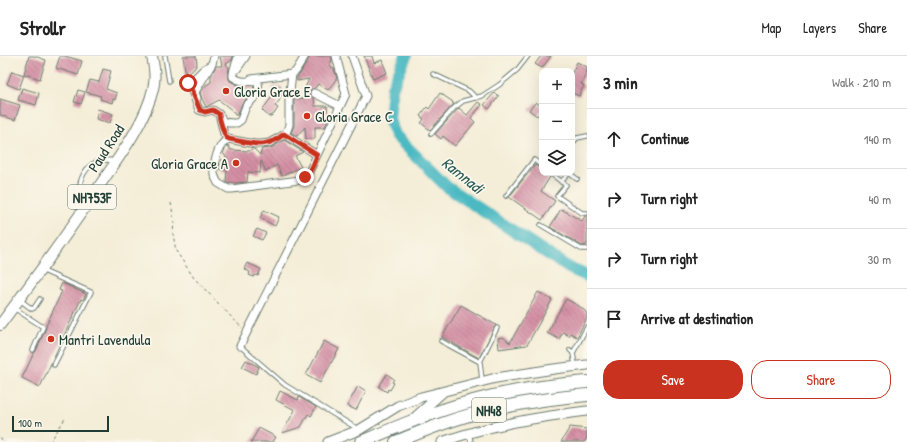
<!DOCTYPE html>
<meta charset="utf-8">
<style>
body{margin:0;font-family:"Patrick Hand",sans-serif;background:#f2f2f2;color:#222}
.controls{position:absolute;right:12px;top:12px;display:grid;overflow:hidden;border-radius:8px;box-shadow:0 4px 16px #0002}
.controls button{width:36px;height:36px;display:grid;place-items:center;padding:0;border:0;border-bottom:1px solid #e0e0e0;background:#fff;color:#222;font:20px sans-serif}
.scale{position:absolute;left:12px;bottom:10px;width:97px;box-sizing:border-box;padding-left:4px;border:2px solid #1f3d34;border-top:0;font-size:11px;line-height:14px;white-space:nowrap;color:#1f3d34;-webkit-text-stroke:3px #fbf7ec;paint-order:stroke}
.stop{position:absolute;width:12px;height:12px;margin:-9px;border:3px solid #c8321e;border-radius:50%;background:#fff}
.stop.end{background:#c8321e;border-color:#fff;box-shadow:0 1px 4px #0008}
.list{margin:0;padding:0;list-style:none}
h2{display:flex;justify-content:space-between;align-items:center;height:52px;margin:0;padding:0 16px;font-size:17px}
h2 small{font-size:13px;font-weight:400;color:#767676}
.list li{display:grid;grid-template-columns:26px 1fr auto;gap:12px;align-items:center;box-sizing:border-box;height:60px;padding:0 16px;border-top:1px solid #e0e0e0}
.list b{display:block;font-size:15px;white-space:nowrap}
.list em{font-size:13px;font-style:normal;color:#767676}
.actions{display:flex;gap:8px;padding:12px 16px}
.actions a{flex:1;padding:9px 0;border:1px solid #c8321e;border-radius:16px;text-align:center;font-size:14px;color:#c8321e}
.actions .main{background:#c8321e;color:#fff}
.icon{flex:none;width:22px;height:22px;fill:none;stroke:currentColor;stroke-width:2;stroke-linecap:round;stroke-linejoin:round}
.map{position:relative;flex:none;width:587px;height:386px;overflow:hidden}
header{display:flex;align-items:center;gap:24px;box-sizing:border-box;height:56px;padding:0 20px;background:#fff;border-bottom:1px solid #e0e0e0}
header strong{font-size:19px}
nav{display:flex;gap:22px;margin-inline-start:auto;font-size:14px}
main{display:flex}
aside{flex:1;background:#fff}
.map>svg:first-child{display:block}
</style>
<header>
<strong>Strollr</strong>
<nav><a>Map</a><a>Layers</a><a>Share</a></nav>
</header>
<main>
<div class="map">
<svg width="587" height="386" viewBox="0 0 587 386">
<defs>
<pattern id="building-back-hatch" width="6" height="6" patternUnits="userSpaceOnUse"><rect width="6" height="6" fill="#d48fa4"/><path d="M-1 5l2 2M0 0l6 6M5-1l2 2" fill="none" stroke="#ab7686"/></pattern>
</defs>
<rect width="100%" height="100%" fill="#fbf7ec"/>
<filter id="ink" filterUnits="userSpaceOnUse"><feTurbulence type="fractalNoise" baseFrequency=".025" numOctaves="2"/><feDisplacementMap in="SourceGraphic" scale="8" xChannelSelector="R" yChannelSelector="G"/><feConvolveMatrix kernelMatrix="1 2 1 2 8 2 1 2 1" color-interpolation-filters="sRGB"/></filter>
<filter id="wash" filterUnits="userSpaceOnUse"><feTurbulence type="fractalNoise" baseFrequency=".012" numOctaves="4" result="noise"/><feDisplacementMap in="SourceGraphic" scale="16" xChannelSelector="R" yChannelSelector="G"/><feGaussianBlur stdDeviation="0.9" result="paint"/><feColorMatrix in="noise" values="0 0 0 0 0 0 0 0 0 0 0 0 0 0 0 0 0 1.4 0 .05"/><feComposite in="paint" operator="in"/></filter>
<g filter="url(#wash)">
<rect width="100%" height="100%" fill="#f4edd7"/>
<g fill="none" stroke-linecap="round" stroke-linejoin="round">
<path stroke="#4bb9c2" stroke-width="12" d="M 406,0 L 392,32 L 389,63 L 395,79 L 447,131 L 569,212 L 587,220"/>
</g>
<g id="blocks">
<path fill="url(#building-back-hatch)" d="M 29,0 L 34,0 L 46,4 L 40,23 L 24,18 Z
M 60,0 L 65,0 L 82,5 L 78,19 L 56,12 Z
M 183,0 L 196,0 L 197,8 L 194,13 L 186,20 Z
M 220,0 L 233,0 L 232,4 L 226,8 L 229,11 L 228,19 L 229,23 L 230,25 L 240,30 L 246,30 L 253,29 L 254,34 L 251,36 L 246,43 L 242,47 L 238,59 L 235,59 L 233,55 L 219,44 L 206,51 L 202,43 L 200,37 L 205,30 L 211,26 L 211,20 L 216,10 L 222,10 Z
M 310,0 L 331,0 L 332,4 L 329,10 L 334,13 L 337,22 L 328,34 L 318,28 L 315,32 L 312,33 L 309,35 L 310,39 L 314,43 L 315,50 L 327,50 L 327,66 L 325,71 L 315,71 L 315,83 L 306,83 L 305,71 L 297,80 L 291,77 L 294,70 L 294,44 L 296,41 L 298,43 L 307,42 L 306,35 L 304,34 L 309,23 L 297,25 L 297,21 L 300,18 Z
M 364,0 L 372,0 L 374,7 L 382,4 L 387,17 L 373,23 Z
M 541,0 L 551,0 L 542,12 L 535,8 Z
M 577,6 L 587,11 L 587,15 L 581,28 L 584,29 L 579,40 L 572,37 L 572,17 Z
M 103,13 L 111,15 L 106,33 L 117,37 L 115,44 L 113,43 L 112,47 L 100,43 L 101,40 L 86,36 L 90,24 L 99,26 Z
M 12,15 L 24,19 L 19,33 L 7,28 Z
M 281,30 L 282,38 L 279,45 L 275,50 L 278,52 L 274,58 L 269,61 L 262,54 L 272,41 L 273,38 L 272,31 Z
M 22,32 L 39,37 L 36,49 L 18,44 Z
M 78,34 L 85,36 L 81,48 L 74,46 Z
M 440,37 L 453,46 L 452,47 L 454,48 L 430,74 L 421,67 L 424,63 L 420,60 L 427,51 L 429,53 Z
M 494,37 L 499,40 L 489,53 L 484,49 Z
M 0,43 L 20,49 L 15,64 L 0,59 Z
M 478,46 L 482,49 L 471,62 L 475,66 L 455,90 L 443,80 L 441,83 L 435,78 L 459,52 L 467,59 Z
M 536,46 L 542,51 L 542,54 L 537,60 L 529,54 Z
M 98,53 L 113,58 L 110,67 L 96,63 Z
M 284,84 L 303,96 L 295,100 L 301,111 L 282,120 L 277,109 L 266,115 L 261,105 L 260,117 L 248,116 L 247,126 L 236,127 L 226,126 L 227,114 L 219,113 L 220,104 L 228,104 L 223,97 L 228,89 L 231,94 L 249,95 L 252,93 L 254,93 L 260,99 L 262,93 L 271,92 Z
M 535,109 L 542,113 L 542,117 L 547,117 L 548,119 L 550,121 L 541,135 L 555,145 L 542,164 L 509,141 Z
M 561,153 L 582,165 L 585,160 L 587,160 L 587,189 L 582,190 L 550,171 Z
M 264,154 L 279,161 L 275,170 L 260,162 Z
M 257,173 L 266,177 L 262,184 L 253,180 Z
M 247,207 L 261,213 L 258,220 L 255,219 L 254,221 L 249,219 L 250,216 L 244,213 Z
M 62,227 L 86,238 L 83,244 L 81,243 L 40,331 L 22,322 L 34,297 L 36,295 L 46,272 L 46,270 L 62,235 L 59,234 Z
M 538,236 L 552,244 L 527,289 L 499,293 L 498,282 L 503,281 L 510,287 Z
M 566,243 L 579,250 L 585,255 L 587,258 L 587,262 L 577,281 L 570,277 L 569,280 L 563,276 L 559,283 L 547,277 Z
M 461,249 L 496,269 L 479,302 L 442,281 Z
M 324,285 L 339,293 L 320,327 L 306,319 Z
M 246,304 L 259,311 L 256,318 L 242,311 Z
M 387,318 L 394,323 L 392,326 L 394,327 L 390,334 L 388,333 L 387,336 L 379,331 Z
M 358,330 L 366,335 L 356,354 L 347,350 Z
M 280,335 L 298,344 L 299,341 L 316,351 L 311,360 L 308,358 L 301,371 L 282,377 L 295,354 L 276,344 Z
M 570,371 L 587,373 L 587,382 L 584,386 L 561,386 Z
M 259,372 L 276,381 L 273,386 L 251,386 Z"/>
</g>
</g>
<g filter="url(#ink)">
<use href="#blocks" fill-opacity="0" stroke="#6a7b6d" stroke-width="1"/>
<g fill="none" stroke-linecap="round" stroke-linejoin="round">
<g stroke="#6a7b6d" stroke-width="5.5">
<path id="lane" d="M 165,0 L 169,25
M 433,18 L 469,35 L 476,42
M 431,78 L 454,52 L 463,45 L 482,40 L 499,29 L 517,14 L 528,0
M 572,88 L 577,82 L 587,80
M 550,117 L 566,129 L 557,140 L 582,157 L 587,157
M 569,117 L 577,123
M 561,126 L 569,117
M 506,140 L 534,104 L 542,110
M 83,152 C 72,130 86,98 114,105
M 541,169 L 581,193 L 587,193
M 41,214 L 91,236 L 54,309
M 20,244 L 32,253 L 34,252 L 40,243
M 14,252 L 43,271 L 33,294
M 441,285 L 480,306
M 240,290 L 285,329 L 358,373
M 570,294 L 573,297 L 575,309
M 573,297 L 587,271
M 482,324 L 480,306 L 497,272
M 469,377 L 471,386"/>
</g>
<g stroke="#6a7b6d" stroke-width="9">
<path id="street" d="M 212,8 L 204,13 L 195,22 L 189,25 L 188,27 L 188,30 L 192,35 L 199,54 L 205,56 L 213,54 L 219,58 L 224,78 L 228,83 L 255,88 L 261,88 L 269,87 L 280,81 L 286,77 L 289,69 L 289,44 L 292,18
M 237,13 L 246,0
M 251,23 L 292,18 L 296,15 L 305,0
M 314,37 L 340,50
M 197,42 L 195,36 L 212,8 L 214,0
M 221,61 L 220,62 C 224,68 231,67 237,67 L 241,64 L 246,50 L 256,40 L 259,35 L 258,26 L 255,24 C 246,26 240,26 233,21 C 232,14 237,7 238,0
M 284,78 L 317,99
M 228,83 C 218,88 213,107 214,118 C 215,121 216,124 218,127 L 228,133 L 232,133 L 299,124 L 307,120 L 346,38 L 336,0
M 240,290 L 366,40 L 352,0"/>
</g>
<g stroke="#6a7b6d" stroke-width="11">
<path id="secondary" d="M 413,363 L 443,336
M 328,386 L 359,374 L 398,350 L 421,341 L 496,322 L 554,313 L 587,309
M 442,386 C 489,369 538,361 587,355"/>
</g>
<g stroke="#6a7b6d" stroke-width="12">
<path id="primary" d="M 0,269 C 36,221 71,173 104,123 C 122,97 146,64 153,33 C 156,22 154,11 152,0"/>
</g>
<g stroke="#6a7b6d" stroke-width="14">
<path id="highway" d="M 361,386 C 397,371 434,355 473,345 C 510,335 549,329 587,326
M 396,386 C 422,375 449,364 477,357 C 513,348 550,342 587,339"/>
</g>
<path stroke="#6a7b6d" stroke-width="1" stroke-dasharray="3 3" stroke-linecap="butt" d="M 171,147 L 174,165 L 173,178 L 176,195 L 194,222 L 242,272
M 0,382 L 5,386
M 50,386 L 66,361"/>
<use href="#lane" stroke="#fff" stroke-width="3.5"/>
<use href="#street" stroke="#fff" stroke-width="7"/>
<use href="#secondary" stroke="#fff" stroke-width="9"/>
<use href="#primary" stroke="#fff" stroke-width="10"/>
<use href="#highway" stroke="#fff" stroke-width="12"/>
</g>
</g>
<g fill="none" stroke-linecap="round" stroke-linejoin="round" filter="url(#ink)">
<path stroke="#c8321e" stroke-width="5" d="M 188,27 L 188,30 L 192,35 L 200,54 L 205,56 L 213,54 L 219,58 C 219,62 224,79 227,82 C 230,84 236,84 239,85 C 257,89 269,91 284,78 L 317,99 C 314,107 311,117 305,121"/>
</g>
<g fill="#c8321e" stroke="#fbf7ec" stroke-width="1.5">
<circle cx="226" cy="35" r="4"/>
<circle cx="307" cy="60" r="4"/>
<circle cx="236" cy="107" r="4"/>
<circle cx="51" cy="283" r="4"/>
</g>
<g text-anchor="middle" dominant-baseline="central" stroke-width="3.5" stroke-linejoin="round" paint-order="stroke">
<g fill="#fbf7ec" stroke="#61756b" stroke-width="1">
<rect x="68" y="129" width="48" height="24" rx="3"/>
<rect x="472" y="342" width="34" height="24" rx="3"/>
</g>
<g font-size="14" font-weight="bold" fill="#1f3d34">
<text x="92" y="141">NH753F</text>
<text x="489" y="354">NH48</text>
</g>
<g font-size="15" fill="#1f3d34" stroke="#fbf7ec" text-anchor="start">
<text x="234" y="35">Gloria Grace E</text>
<text x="315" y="60">Gloria Grace C</text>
<text x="228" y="107" text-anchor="end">Gloria Grace A</text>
<text x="59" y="283">Mantri Lavendula</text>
</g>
<g font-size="15" fill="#1f3d34" stroke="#fbf7ec">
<text transform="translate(106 92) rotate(-57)">Paud Road</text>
</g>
<g font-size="16" font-style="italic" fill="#2a5c58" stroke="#fbf7ec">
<text transform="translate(463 119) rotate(39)">Ramnadi</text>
</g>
</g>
</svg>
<div class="controls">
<button>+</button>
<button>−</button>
<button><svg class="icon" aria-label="layers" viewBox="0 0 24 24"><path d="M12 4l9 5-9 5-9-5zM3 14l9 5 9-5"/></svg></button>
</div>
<div class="scale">100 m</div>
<div class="stop" style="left:188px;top:27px"></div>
<div class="stop end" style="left:305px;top:121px"></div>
</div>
<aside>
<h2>3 min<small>Walk · 210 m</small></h2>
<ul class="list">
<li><svg class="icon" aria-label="ahead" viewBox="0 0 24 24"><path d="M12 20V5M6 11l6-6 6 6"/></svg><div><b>Continue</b></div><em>140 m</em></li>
<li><svg class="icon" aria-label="right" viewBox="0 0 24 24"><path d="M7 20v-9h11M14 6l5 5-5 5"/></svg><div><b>Turn right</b></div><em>40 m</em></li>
<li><svg class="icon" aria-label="right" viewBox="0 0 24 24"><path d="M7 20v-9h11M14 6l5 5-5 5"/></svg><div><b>Turn right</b></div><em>30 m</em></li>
<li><svg class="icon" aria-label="arrive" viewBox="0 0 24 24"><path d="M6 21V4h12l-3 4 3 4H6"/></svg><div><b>Arrive at destination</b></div></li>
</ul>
<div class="actions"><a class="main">Save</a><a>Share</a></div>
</aside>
</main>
